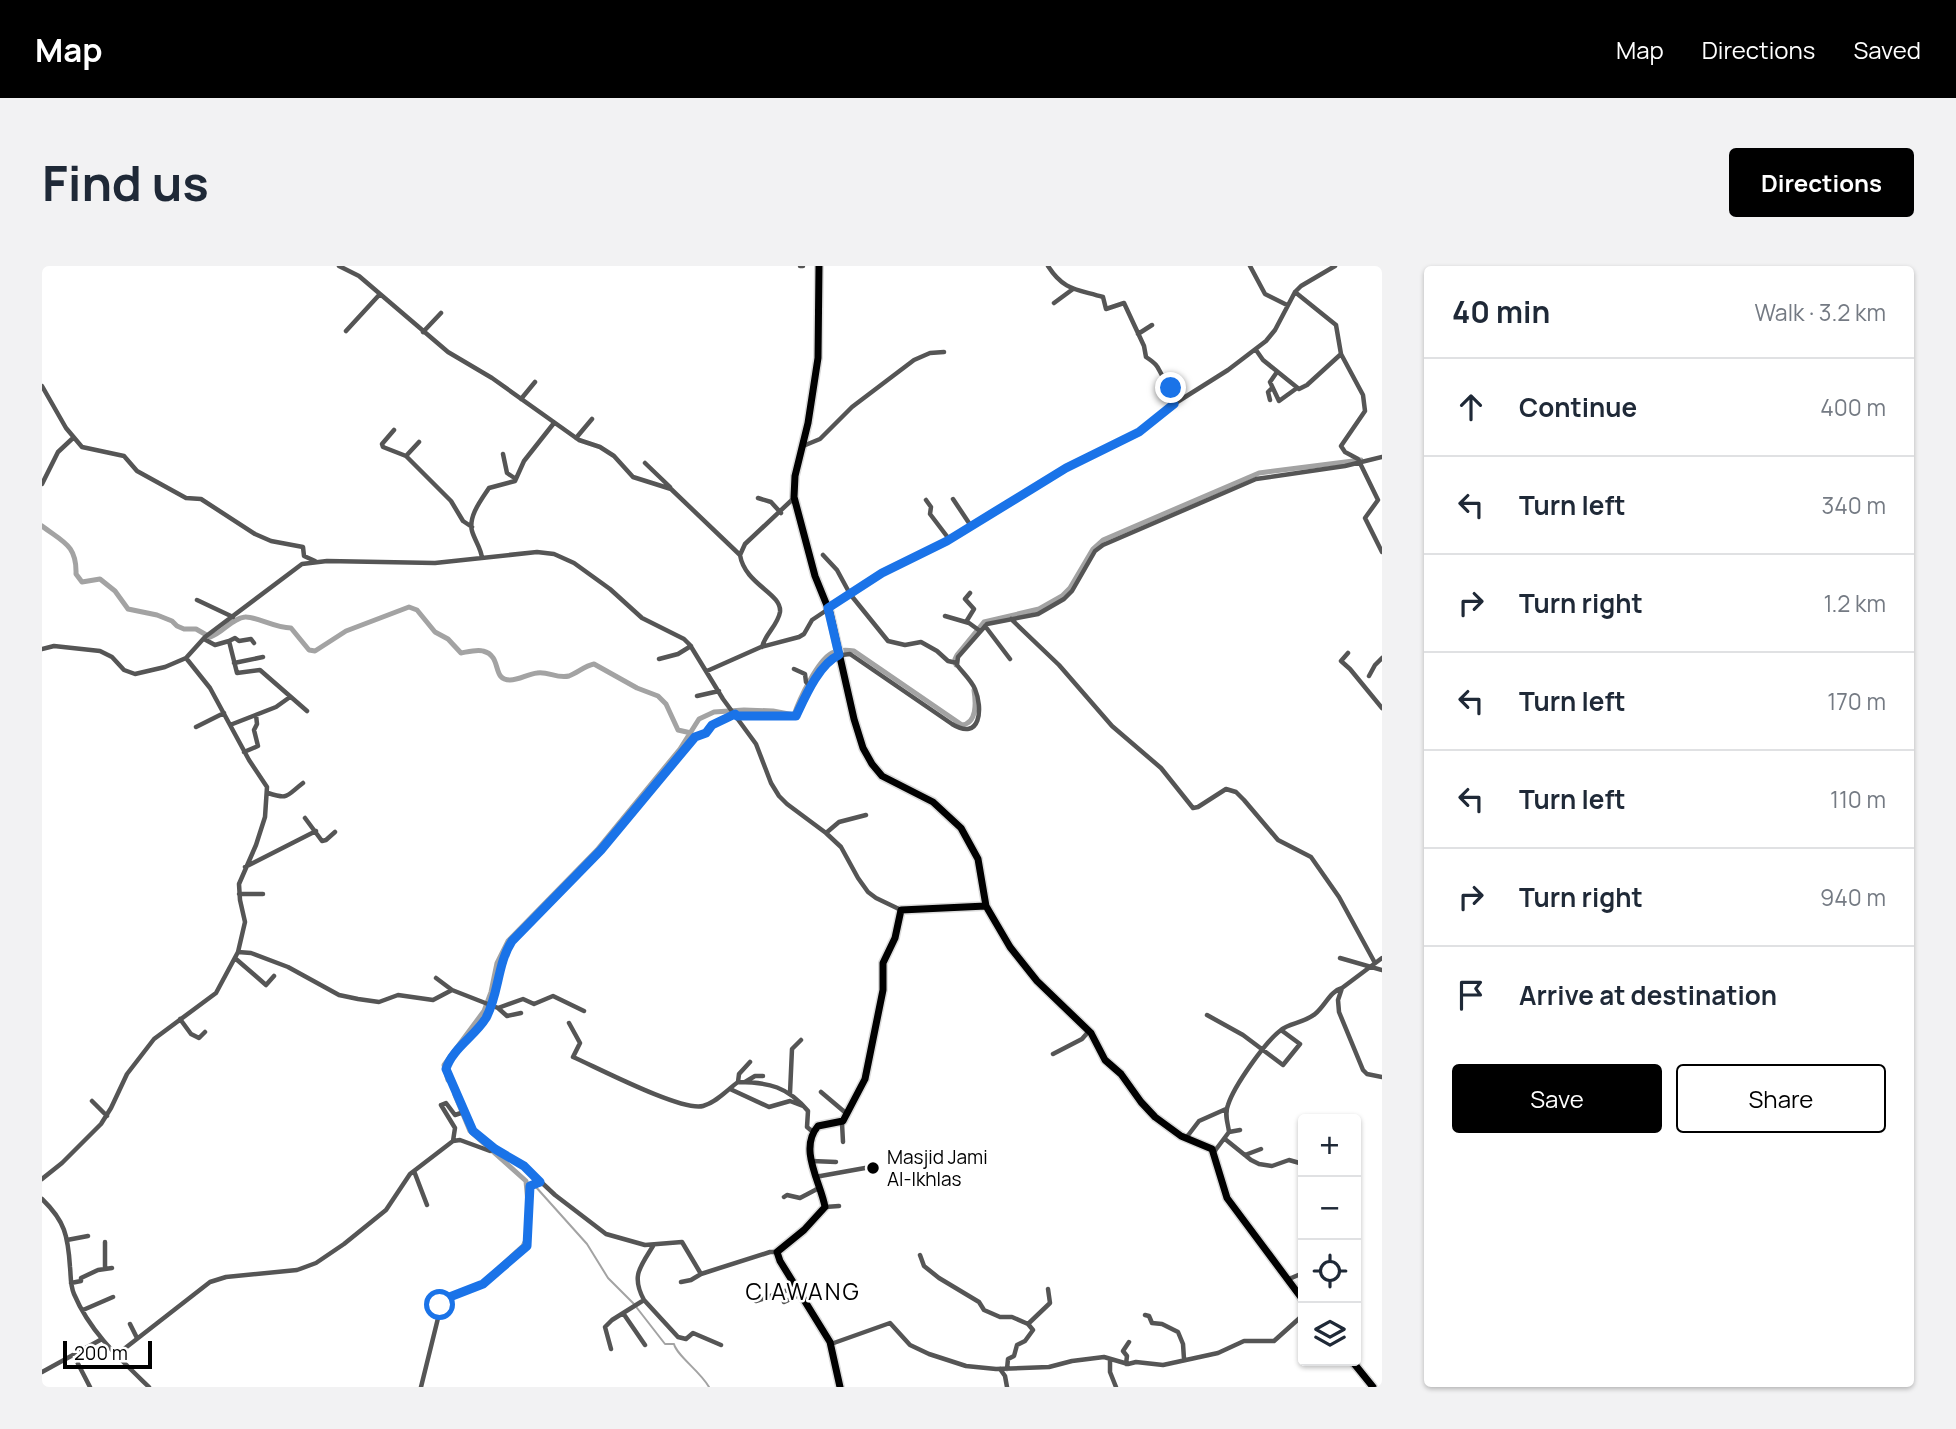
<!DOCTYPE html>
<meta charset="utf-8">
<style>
body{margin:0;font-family:Manrope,sans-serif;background:#f2f2f3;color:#1f2937}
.controls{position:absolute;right:21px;bottom:21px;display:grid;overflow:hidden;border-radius:7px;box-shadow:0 2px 5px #0004}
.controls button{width:63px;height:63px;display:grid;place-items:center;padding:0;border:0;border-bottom:2px solid #e0e1e3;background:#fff;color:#1f2937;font:35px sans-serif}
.scale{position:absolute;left:21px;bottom:18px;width:89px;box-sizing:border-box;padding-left:7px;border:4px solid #000;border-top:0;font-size:19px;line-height:24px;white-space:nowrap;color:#000;-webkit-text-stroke:5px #fff;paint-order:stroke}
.stop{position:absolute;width:21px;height:21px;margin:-16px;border:5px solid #1a73e8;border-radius:50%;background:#fff}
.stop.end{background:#1a73e8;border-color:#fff;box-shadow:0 2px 7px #0008}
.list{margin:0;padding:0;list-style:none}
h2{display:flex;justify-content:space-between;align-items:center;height:91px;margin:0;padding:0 28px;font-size:30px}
h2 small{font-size:23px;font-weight:400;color:#747a83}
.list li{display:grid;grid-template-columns:46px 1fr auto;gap:21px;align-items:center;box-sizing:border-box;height:98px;padding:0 28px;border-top:2px solid #e0e1e3}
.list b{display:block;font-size:26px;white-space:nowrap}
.list em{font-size:23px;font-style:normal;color:#747a83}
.actions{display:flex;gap:14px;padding:21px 28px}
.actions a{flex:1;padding:16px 0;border:2px solid #000;border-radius:7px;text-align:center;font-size:24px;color:#000}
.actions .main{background:#000;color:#fff}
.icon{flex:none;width:38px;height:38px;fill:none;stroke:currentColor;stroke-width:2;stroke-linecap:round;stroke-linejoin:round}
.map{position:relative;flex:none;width:1340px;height:1121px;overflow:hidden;border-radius:7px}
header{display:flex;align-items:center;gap:42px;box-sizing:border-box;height:98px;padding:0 35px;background:#000;color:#fff}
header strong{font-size:33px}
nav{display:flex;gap:38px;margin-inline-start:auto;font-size:24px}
.intro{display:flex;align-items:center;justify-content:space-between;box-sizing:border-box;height:168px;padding:0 42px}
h1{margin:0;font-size:49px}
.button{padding:18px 32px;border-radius:7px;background:#000;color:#fff;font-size:24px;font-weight:700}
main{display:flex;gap:42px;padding:0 42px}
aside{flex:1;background:#fff;border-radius:7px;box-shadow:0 2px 5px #0004}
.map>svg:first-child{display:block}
</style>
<header>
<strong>Map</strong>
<nav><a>Map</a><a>Directions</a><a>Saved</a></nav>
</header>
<div class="intro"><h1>Find us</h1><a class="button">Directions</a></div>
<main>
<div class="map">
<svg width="1340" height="1121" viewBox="0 0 1340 1121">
<rect width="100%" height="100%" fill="#fff"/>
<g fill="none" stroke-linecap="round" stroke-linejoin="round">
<path stroke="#a3a3a3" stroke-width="2" d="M 493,920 L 545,978 L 566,1012 L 592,1038
M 595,1042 L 623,1078 L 632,1078 C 635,1090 658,1105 667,1121"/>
<path stroke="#a3a3a3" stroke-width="5" d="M 0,260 C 21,276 35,279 34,308 L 40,316 L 58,313 L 73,325 L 86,343 L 115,349 L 130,355 L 135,360 L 142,363 L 154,363 L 168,371 C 181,367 190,352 203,351 C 213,350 233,362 249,362 L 267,384 L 273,385 L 304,365 L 367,341 L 375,344 L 393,366 L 406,373 L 419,387 C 425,386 435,383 441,385 C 461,390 449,414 468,414 C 477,414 486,408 495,407 C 506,405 515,413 527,410 C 536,407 542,400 552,398 L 595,422 L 616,430 L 624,438 L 636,464 L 649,467
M 914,399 L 913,393 L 915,389 L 942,356 L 997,343 L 1020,330 L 1028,322 L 1051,283 L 1061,274 L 1217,207 L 1319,194
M 406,814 L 402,799 L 442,745 L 449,726 L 455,697 L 466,675 L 555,584 L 638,483 L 657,453 L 672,446 L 702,444 L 731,445 L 752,449 C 757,434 775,395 790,387 C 796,384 805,384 812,385 L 920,459 C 935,457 934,437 932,424
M 413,829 L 428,865 L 484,915 L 486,937
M 457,1002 L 481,980 L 485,972"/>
<g stroke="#dbdbdb" stroke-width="10">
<path id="major" d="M 777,0 L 776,92 L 766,157 L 753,210 L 752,231 L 773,310 L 788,347 L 812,453 L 821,482 L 830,498 L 840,510 L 891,536 L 919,562 L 936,593 L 944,640 L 968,681 L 995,715 L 1049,767 L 1063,794 L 1079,808 L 1099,836 L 1113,851 L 1139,870 L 1170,883 L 1185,932 L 1261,1034
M 1310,1095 L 1331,1121
M 798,1121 L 788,1076 L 738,995 L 735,986 L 762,964 L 783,941 C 779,917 756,883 776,860 L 801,855 L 823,813 L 841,724 L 841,697 L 853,672 L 859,644 L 944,640"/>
</g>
<path stroke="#555" stroke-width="4.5" d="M 297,0 L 317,10 L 406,86 L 450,112 L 537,174 L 558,181 L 572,190 L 591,211 L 629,223 L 698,289
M 758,0 L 761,0
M 1006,0 C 1022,25 1035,23 1061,31 L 1064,43 L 1082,37 L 1102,80 L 1104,91 C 1119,101 1114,101 1123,114 C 1126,117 1129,120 1131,124 L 1128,131 L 1132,138
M 1208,0 L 1223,28 L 1245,39
M 1253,26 L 1294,59 L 1299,88 L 1321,129 L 1323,145 L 1299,180 L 1303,186 L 1316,193 L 1336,234 L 1323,252 L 1340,286
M 1012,37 L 1031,23
M 304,65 L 338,28
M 381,66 L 399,47
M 1096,68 L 1110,59
M 1214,84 L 1221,94 L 1257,123 L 1265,119 L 1299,88
M 1235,106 L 1228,116 L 1237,135 L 1255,122
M 0,120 L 24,162 L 40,181 L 82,190 L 95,205 L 144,232 L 159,233 L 213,268 L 229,275 L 261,281 L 262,290 L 273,295
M 479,133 L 493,116
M 1228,134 L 1226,126 L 1230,122
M 352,164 L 340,178 L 341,181 L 364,190 L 409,235 L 421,255 L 430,261
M 534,172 L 550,153
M 761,180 L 778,173 L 810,141 L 872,94 L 888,87 L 902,86
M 461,188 L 465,207 L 474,213
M 364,190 L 377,176
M 603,197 L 628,221
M 0,218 L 16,186 L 31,172
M 716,232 L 729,236 L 739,247
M 911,233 L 929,260
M 884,234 L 889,241 L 888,248 L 907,273
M 781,289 L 795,304 L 808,328
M 440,292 C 439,282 433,275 430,265 C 426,250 440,233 447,222 L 473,215 L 482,195 L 512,157
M 808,328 L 846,375 L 863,379 L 879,376 L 895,385 L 906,395 L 915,397
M 155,334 L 191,351
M 903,350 L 927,357 L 938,365
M 969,353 L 1017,399 L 1070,460 L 1119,502 L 1151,542 L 1156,541 L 1184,523 L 1194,526 L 1202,534 L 1236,574 L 1269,591 L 1297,631 L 1333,697
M 924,356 L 932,343 L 923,333 L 928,327
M 943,360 L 968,393
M 162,373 L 173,379 L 187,375 L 195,407 L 218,404 L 265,445
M 187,375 L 193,372 L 197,375 L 209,373 L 212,377
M 720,381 C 723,368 736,359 738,346 C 740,327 703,319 698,289 L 703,278 L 752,232
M 0,383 L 12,380 L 58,385 L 70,391 L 82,404 L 93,408 L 123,401 L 144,392 L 163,371 L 260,298 L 285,295 L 393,297 L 495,286 L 512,288 L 532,297 L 568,323 L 600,352 L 642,373 L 648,379 L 681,433 L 714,478 L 729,517 L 737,530 L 745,538 L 784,567 L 799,581 L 816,612 L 826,626 L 834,632 L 859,644
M 1306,387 L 1299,395 L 1308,403 L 1340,442
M 617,393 L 636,388 L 649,380
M 192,397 L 221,391
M 752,403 L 763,408 L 764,416 L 769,421
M 665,405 L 719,381 L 757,371 L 762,368 L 770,354 L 840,307 L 905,275 L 1024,202 L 1085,173 L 1132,138 L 1186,104 L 1224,75 L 1233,64 L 1253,26 L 1259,20 L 1293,0
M 1327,410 L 1333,399 L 1340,392
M 655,430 L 677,425
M 695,450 L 753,451 C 757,444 758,437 762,430 C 771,412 787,388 808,388 L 910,458 C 939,476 941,442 933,423 C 929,414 921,407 915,399 L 916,391 L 945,358 L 996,348 L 1022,333 L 1030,325 L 1053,285 L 1061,279 L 1214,213 L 1303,200 L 1340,191
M 188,459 L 234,441 L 248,431
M 154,461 L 182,447
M 202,486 L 216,480 L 212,464 L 215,458 L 214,449
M 226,527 C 247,534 244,530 261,517
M 263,552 L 280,575 L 284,574 L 293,566
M 784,567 L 797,556 L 824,549
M 203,601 L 274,565
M 197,628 L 221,628
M 196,686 L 209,687 L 246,701 L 297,729 L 316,733 L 337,736 L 356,729 L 391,734 L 410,724 L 456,742 L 481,733 L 492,738 L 511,730 L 542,745
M 1298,692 L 1340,704
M 194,693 L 224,719 L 232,710
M 394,712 L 410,724
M 1300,722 L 1296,734 L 1297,746 L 1321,804 L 1325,808 L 1340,811
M 456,742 L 465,750 L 479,747
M 1165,749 L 1201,769 L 1241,799 L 1258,778 L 1239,764
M 138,753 L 149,768 L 157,772 L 163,766
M 527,757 L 538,777 L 531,791 C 554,801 640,846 661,840 C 675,836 685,824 696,816 C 727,816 746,821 766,845 L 765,861 L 771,866
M 1011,788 L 1040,773 L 1047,765
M 696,816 L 697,808 L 708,796
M 703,816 L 713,810 L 721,810
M 688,823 L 727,841 L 748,835 L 761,840
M 779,826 L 805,848
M 748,827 L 750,783 L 759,774
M 50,835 L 65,850
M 800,857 L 801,876
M 1187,866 L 1198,864
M 1144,872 L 1157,855 L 1184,843
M 1183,873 L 1209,894 L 1217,898 L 1230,900 L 1247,894 L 1261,898
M 411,875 L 413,862 L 399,839 L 404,837 L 413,849 L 422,846
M 453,883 L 429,863 L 404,803 C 411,783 434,770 444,751 C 459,724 456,693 476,669 L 559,585 L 652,473 L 664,467 L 671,458 L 693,448
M 1172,886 L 1187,866 C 1186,857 1182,848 1186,839 C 1192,820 1223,776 1239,764 C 1247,757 1262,757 1273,748 C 1283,740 1288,725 1300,722 L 1340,692
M 1203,889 L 1219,883
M 770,895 L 794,896
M 372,905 L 385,939
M 773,911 L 823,902
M 0,913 L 20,897 L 59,858 L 69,842 L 85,808 L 112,773 L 174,727 L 196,686 L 203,656 L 198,634 L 197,618 L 214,579 L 223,551 L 225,521 L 207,494 L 168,422 L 144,392
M 742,931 L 745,929 L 758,932 L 777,922
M 0,933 C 23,955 26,970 28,1001 C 29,1010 28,1019 32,1028 C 48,1066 78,1093 107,1121
M 783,941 L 797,940
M 25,974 L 46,970
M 878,989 L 882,1000 L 897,1012 L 937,1036 L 942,1044 L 958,1051 L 970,1051 L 986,1058
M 63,1003 L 63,976
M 1247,1013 L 1261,1007
M 639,1016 L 649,1014 L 659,1008
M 29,1017 L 39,1015 L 39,1012 L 56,1004 L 70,1002
M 602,1034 L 636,1071 L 644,1073 L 651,1067 L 679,1079
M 714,1035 L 755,1021
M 742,1036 L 753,1031 L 750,1023
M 41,1044 L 71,1031
M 581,1047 L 603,1079
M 1103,1049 L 1107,1050 L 1110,1057 L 1120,1058 L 1136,1066 L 1141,1078 L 1142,1093
M 88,1058 L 95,1072
M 789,1078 L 848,1057 L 868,1079 L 887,1088 L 924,1100 L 954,1103 L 1007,1101 L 1030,1095 L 1062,1091 L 1086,1098 L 1094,1096 L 1121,1099 L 1176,1087 L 1202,1075 L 1232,1075 L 1261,1049
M 569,1083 L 563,1061 L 570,1054 L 602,1034 C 589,1010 598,1001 611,980
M 32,1090 L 48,1121
M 73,1090 L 168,1016 L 184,1011 L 255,1004 L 274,997 L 302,978 L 344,944 L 368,908 L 411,875 L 418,874 L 448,885 L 453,883 L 482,900 L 513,929 L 564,968 L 603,979 L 640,976 L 659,1008 L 728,986 L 735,986
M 1068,1093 L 1068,1106 L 1074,1121
M 1084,1098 L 1085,1090 L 1081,1085 L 1087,1076
M 958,1103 L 963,1110 L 965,1121
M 965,1103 L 966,1093 L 972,1090 L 975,1079 L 983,1075 L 991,1064 L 986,1058 L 1008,1037 L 1006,1023
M 0,1106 L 60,1073
M 379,1121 L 400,1036 L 405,1032 L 441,1018 L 485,980 L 489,920 L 497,916"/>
<use href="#major" stroke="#000" stroke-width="7"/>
</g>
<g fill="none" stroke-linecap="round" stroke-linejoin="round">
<path stroke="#1a73e8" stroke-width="9" d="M 398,1039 L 405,1032 L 441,1018 L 485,980 L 488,920 L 498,916 L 482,900 L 453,883 L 431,865 L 404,803 C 410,783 433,770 444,752 C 457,728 455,698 470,675 L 559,584 L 653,471 L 664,467 L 670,459 L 693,448 L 695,450 L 754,450 C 763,431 777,398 797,389 L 786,342 L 840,307 L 905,275 L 1024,202 L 1097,166 L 1132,138 L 1128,131 L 1129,122"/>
</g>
<circle fill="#000" stroke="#fff" stroke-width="2.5" cx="831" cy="902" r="7"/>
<g text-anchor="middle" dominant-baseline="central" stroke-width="5" stroke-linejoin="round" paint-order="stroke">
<g font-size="19" fill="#000" stroke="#fff" text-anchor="start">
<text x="845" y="891">Masjid Jami<tspan x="845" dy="22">Al-Ikhlas</tspan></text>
</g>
<g font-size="23" letter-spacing="2" fill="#000" stroke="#fff">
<text x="761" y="1025">CIAWANG</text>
</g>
</g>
</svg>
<div class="controls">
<button>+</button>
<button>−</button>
<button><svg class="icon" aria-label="locate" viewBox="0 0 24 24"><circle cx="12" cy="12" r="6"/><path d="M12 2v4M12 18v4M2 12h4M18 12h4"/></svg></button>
<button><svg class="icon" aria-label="layers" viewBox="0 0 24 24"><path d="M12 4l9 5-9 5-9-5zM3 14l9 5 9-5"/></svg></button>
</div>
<div class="scale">200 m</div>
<div class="stop" style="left:398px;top:1039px"></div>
<div class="stop end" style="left:1129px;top:122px"></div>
</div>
<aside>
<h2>40 min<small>Walk · 3.2 km</small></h2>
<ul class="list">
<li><svg class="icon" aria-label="ahead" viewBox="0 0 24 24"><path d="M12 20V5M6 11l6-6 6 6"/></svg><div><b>Continue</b></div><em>400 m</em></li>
<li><svg class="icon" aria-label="left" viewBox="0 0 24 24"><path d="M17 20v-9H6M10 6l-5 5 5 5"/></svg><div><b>Turn left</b></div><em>340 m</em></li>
<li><svg class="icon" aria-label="right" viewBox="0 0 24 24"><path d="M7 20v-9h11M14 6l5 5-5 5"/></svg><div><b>Turn right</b></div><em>1.2 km</em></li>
<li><svg class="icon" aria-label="left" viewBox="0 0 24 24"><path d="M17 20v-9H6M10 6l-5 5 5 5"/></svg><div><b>Turn left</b></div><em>170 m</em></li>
<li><svg class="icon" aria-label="left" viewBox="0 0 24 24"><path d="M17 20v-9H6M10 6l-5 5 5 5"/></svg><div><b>Turn left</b></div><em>110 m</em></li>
<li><svg class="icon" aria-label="right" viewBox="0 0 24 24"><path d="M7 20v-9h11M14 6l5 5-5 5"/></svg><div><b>Turn right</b></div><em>940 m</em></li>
<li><svg class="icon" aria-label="arrive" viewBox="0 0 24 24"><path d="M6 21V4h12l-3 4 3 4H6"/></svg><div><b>Arrive at destination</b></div></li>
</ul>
<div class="actions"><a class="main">Save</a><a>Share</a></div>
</aside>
</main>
